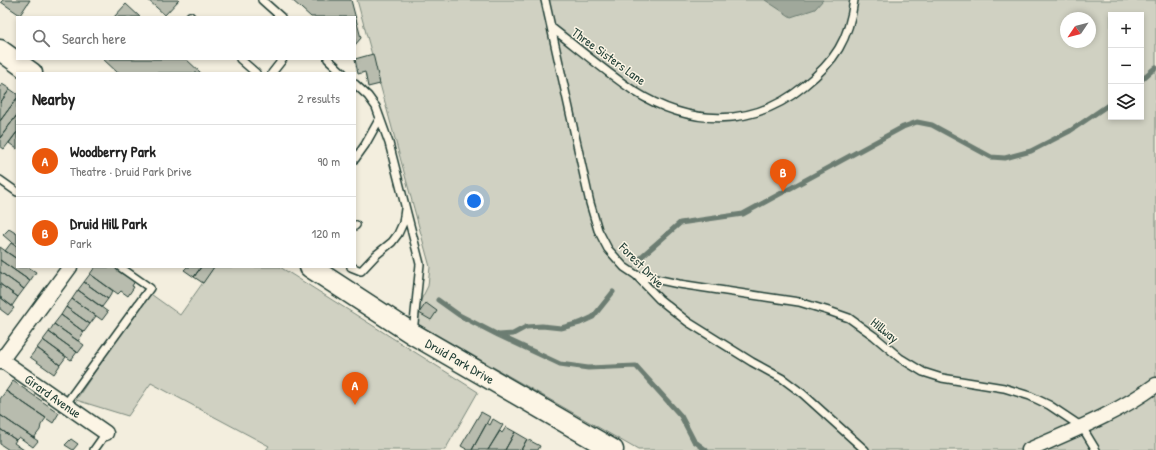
<!DOCTYPE html>
<meta charset="utf-8">
<style>
body{margin:0;font-family:"Patrick Hand",sans-serif;background:#f2f2f2;color:#222}
.controls{position:absolute;right:12px;top:12px;display:grid;overflow:hidden;border-radius:0px;box-shadow:0 2px 6px #0003}
.controls button{width:36px;height:36px;display:grid;place-items:center;padding:0;border:0;border-bottom:1px solid #e0e0e0;background:#fff;color:#222;font:20px sans-serif}
.compass{position:absolute;left:1060px;top:12px;width:36px;height:36px;border-radius:50%;background:#fff;box-shadow:0 2px 6px #0003;rotate:235deg}
.you{position:absolute;left:474px;top:201px;width:14px;height:14px;margin:-10px;border:3px solid #fff;border-radius:50%;background:#1a73e8;box-shadow:0 0 0 6px #1a73e833}
.badge{display:grid;place-items:center;width:26px;height:26px;border-radius:50%;background:#ea580c;color:#fff;font-size:13px;font-weight:700}
.pin{position:absolute;translate:-50% -33px;filter:drop-shadow(0 1px 2px #0008)}
.pin::after{content:'';position:absolute;top:21px;width:14px;height:12px;background:inherit;clip-path:polygon(0 0,100% 0,50% 100%)}
.list{margin:0;padding:0;list-style:none}
h2{display:flex;justify-content:space-between;align-items:center;height:52px;margin:0;padding:0 16px;font-size:17px}
h2 small{font-size:13px;font-weight:400;color:#767676}
.list li{display:grid;grid-template-columns:26px 1fr auto;gap:12px;align-items:center;box-sizing:border-box;height:72px;padding:0 16px;border-top:1px solid #e0e0e0}
.list b{display:block;font-size:15px;white-space:nowrap}
.list p{margin:0;font-size:13px;white-space:nowrap;color:#767676}
.list em{font-size:13px;font-style:normal;color:#767676}
.icon{flex:none;width:22px;height:22px;fill:none;stroke:currentColor;stroke-width:2;stroke-linecap:round;stroke-linejoin:round}
.map{position:relative;flex:none;width:1156px;height:450px;overflow:hidden}
.search{position:absolute;background:#fff;box-shadow:0 2px 6px #0003;left:16px;top:16px;width:340px;height:44px;display:flex;align-items:center;gap:10px;box-sizing:border-box;padding:0 14px;border-radius:0px;color:#767676;font-size:15px}
.panel{position:absolute;background:#fff;box-shadow:0 2px 6px #0003;left:16px;top:72px;width:340px;height:196px;border-radius:0px}
.map>svg:first-child{display:block}
</style>
<div class="map">
<svg width="1156" height="450" viewBox="0 0 1156 450">
<rect width="100%" height="100%" fill="#f3eede"/>
<filter id="ink" filterUnits="userSpaceOnUse"><feTurbulence type="fractalNoise" baseFrequency=".025" numOctaves="2"/><feDisplacementMap in="SourceGraphic" scale="8" xChannelSelector="R" yChannelSelector="G"/><feConvolveMatrix kernelMatrix="1 2 1 2 8 2 1 2 1" color-interpolation-filters="sRGB"/></filter>
<g filter="url(#ink)">
<path fill="#d0d1c2" stroke="#78877b" fill-rule="evenodd" d="M 357,0 L 1156,0 L 1156,450 L 638,450 L 411,320 L 428,286 L 430,267 ZM 1111,15 L 1141,15 L 1141,117 L 1111,117 ZM 1066,18 L 1090,18 L 1090,42 L 1066,42 Z
M 214,267 L 280,267 L 478,392 L 445,450 L 266,450 L 269,446 L 151,383 L 128,416 L 76,400 L 148,292 L 180,315 Z"/>
<path fill="#a0a89b" stroke="#6c7d72" d="M 765,0 L 823,0 L 815,9 L 791,17 Z"/>
<g fill="none" stroke-linecap="round" stroke-linejoin="round">
<path stroke="#6c7d72" stroke-width="5" d="M 1141,80 L 1156,67
M 641,257 L 680,223 L 743,214 L 903,127 L 917,122 L 932,125 L 991,157 L 1005,158 L 1031,151 L 1070,131 L 1111,103
M 438,300 L 459,315 L 498,335 L 560,364 L 588,368 L 636,366 L 681,416 L 694,441 L 706,450
M 499,335 L 513,334 L 526,327 L 542,326 L 561,328 L 580,323 L 593,317 L 613,292"/>
</g>
<path fill="#b8bcae" stroke="#1f3d34" d="M 3,0 L 30,0 L 20,15 L 1,2 Z
M 148,0 L 179,0 L 165,15 Z
M 292,0 L 351,0 L 361,38 L 355,45 L 355,17 L 311,17 Z
M 126,4 L 140,17 L 114,17 Z
M 373,54 L 380,84 L 368,87 L 365,72 L 358,74 L 355,59 Z
M 103,59 L 186,59 L 201,73 L 118,73 Z
M 2,84 L 10,89 L 0,103 L 0,87 Z
M 10,89 L 17,94 L 17,98 L 0,121 L 0,103 Z
M 17,98 L 17,115 L 0,138 L 0,121 Z
M 17,115 L 17,132 L 4,149 L 0,146 L 0,138 Z
M 17,132 L 17,149 L 9,143 Z
M 9,229 L 17,234 L 17,247 L 3,235 Z
M 11,243 L 17,247 L 17,259 L 5,251 Z
M 0,247 L 17,259 L 17,267 L 28,267 L 36,272 L 30,281 L 0,260 Z
M 0,260 L 30,281 L 24,289 L 0,272 Z
M 95,267 L 116,267 L 135,281 L 132,286 L 134,287 L 128,296 L 121,291 L 118,294 L 90,274 Z
M 187,267 L 201,267 L 194,277 L 184,270 Z
M 201,267 L 214,267 L 203,283 L 194,277 Z
M 0,272 L 24,289 L 18,297 L 0,284 Z
M 90,274 L 113,291 L 108,299 L 84,282 Z
M 84,282 L 108,299 L 102,307 L 78,290 Z
M 0,284 L 18,297 L 12,306 L 0,297 Z
M 78,290 L 108,312 L 102,320 L 72,299 Z
M 0,297 L 14,308 L 8,315 L 0,309 Z
M 72,299 L 96,316 L 90,324 L 66,307 Z
M 426,303 L 437,311 L 431,320 L 419,313 Z
M 66,307 L 90,324 L 84,332 L 61,315 Z
M 61,315 L 84,332 L 78,341 L 54,324 Z
M 54,324 L 84,345 L 78,353 L 49,332 Z
M 49,332 L 77,352 L 71,360 L 43,340 Z
M 43,340 L 66,357 L 60,365 L 37,348 Z
M 37,348 L 60,365 L 54,374 L 30,357 Z
M 13,381 L 59,413 L 53,423 L 6,391 Z
M 6,391 L 46,418 L 41,425 L 40,430 L 34,438 L 0,415 L 0,399 Z
M 481,412 L 490,417 L 472,450 L 468,450 L 461,446 Z
M 0,415 L 38,441 L 33,447 L 19,437 L 16,440 L 0,429 Z
M 493,419 L 503,425 L 488,450 L 472,450 L 487,423 L 490,425 Z
M 506,427 L 515,432 L 505,450 L 488,450 L 500,431 L 502,433 Z
M 0,429 L 16,440 L 14,443 L 24,450 L 9,450 L 0,444 Z
M 515,432 L 527,439 L 521,450 L 505,450 Z
M 71,439 L 78,444 L 73,450 L 65,445 Z
M 527,439 L 540,446 L 538,450 L 521,450 Z"/>
<g fill="none" stroke-linecap="round" stroke-linejoin="round">
<g stroke="#1f3d34" stroke-width="10">
<path id="service" d="M 262,0 L 281,17
M 545,0 L 590,203 L 598,230 L 608,249 L 624,267 L 636,275 L 659,299 L 688,322 L 752,362 L 783,379 L 803,394 L 865,450
M 190,16 L 191,17
M 552,28 C 579,49 606,72 634,91 C 689,126 752,129 804,86 C 835,61 849,40 854,0
M 240,59 L 256,73
M 328,59 L 343,73
M 272,73 L 283,59
M 355,84 L 368,96 L 376,107 L 389,143 L 420,264 L 413,333
M 355,159 L 365,145 L 380,118
M 0,180 L 17,192
M 355,226 L 356,225
M 351,267 L 361,271 L 376,255 L 392,242 L 398,234 L 403,223 L 405,209
M 636,275 L 679,284 L 799,302 L 829,311 L 849,318 L 874,336 L 900,358 L 923,372 L 942,378 L 1004,388 L 1030,396 L 1049,405 L 1082,427 L 1096,450
M 65,405 L 150,288 L 120,267
M 94,450 L 106,433"/>
</g>
<g stroke="#1f3d34" stroke-width="17">
<path id="minor" d="M 0,359 L 106,433
M 0,362 L 70,267
M 1029,450 C 1072,431 1118,413 1156,385"/>
</g>
<g stroke="#1f3d34" stroke-width="23">
<path id="secondary" d="M 0,50 L 32,73
M 310,267 L 413,334 L 613,450"/>
</g>
<use href="#service" stroke="#fcf5e5" stroke-width="7"/>
<use href="#minor" stroke="#fcf5e5" stroke-width="14"/>
<use href="#secondary" stroke="#fcf5e5" stroke-width="20"/>
</g>
</g>
<g text-anchor="middle" dominant-baseline="central" stroke-width="3" stroke-linejoin="round" paint-order="stroke">
<g font-size="13" fill="#1f3d34" stroke="#fcf5e5">
<text transform="translate(609 56) rotate(36)">Three Sisters Lane</text>
<text transform="translate(642 265) rotate(45)">Forest Drive</text>
<text transform="translate(885 330) rotate(39)">Hillway</text>
<text transform="translate(460 361) rotate(30)">Druid Park Drive</text>
<text transform="translate(53 396) rotate(35)">Girard Avenue</text>
</g>
</g>
</svg>
<div class="controls">
<button>+</button>
<button>−</button>
<button><svg class="icon" aria-label="layers" viewBox="0 0 24 24"><path d="M12 4l9 5-9 5-9-5zM3 14l9 5 9-5"/></svg></button>
</div>
<svg class="compass" viewBox="-18 -18 36 36"><path d="M0-13l5 13h-10z" fill="#e53935"/><path d="M0 13l5-13h-10z" fill="#767676"/></svg>
<div class="you"></div>
<div class="pin badge" style="left:355px;top:405px">A</div>
<div class="pin badge" style="left:783px;top:192px">B</div>
<div class="search"><svg class="icon" aria-label="search" viewBox="0 0 24 24"><circle cx="10" cy="10" r="6"/><path d="M15 15l6 6"/></svg>Search here</div>
<section class="panel">
<h2>Nearby<small>2 results</small></h2>
<ul class="list">
<li><span class="badge">A</span><div><b>Woodberry Park</b><p>Theatre · Druid Park Drive</p></div><em>90 m</em></li>
<li><span class="badge">B</span><div><b>Druid Hill Park</b><p>Park</p></div><em>120 m</em></li>
</ul>
</section>
</div>
